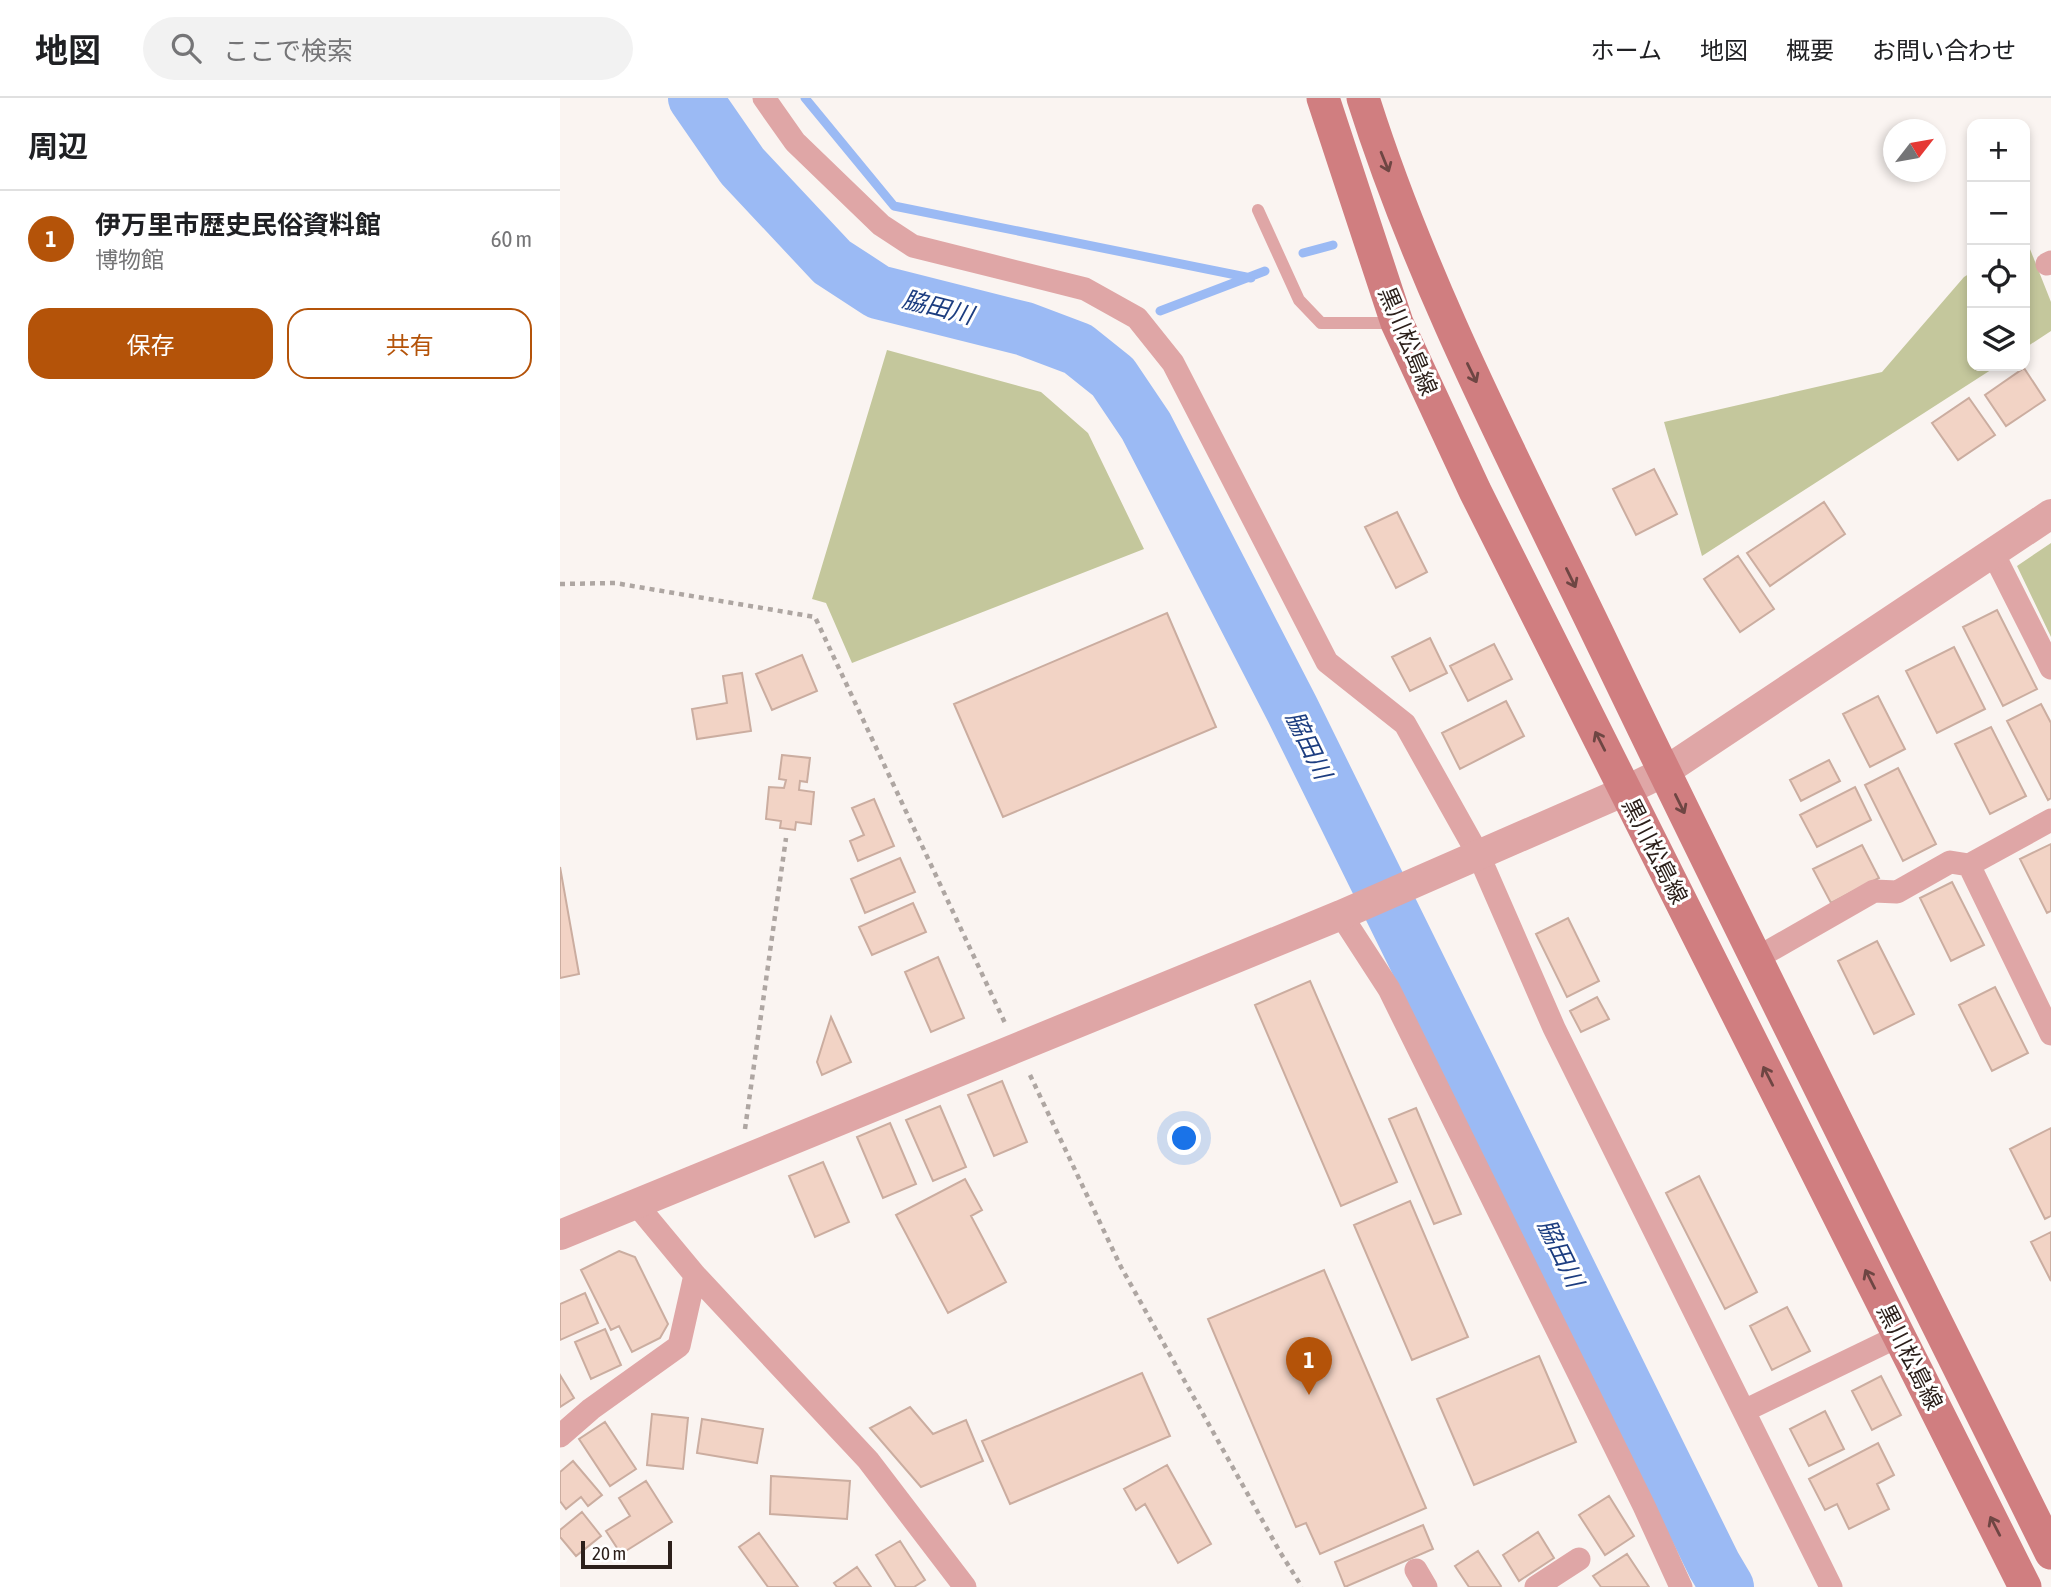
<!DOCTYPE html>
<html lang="ja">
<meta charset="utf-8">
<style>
body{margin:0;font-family:"Asap Condensed","Noto Sans JP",sans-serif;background:#f2f2f2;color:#202124}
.controls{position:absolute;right:21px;top:21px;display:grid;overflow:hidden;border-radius:14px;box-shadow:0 4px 10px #0003}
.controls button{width:63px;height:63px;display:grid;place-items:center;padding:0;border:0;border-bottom:2px solid #e0e0e0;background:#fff;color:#202124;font:35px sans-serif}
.compass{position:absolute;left:1323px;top:21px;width:63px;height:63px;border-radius:50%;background:#fff;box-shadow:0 4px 10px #0003;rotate:59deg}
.scale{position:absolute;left:21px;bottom:18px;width:91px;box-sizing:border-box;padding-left:7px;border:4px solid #2c201b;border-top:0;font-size:19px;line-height:24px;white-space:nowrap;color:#2c201b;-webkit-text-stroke:5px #fff;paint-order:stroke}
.you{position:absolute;left:625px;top:1041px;width:24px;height:24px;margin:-18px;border:5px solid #fff;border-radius:50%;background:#1a73e8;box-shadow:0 0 0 10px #1a73e833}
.badge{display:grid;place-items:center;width:46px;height:46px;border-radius:50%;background:#b45309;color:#fff;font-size:23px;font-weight:700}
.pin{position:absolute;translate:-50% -58px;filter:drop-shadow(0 2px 4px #0008)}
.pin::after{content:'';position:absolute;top:37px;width:24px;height:21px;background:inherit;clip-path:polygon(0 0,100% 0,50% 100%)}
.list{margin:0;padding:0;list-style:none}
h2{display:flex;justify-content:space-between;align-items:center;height:91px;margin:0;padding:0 28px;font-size:30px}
h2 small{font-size:23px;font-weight:400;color:#757577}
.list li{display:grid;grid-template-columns:46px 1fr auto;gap:21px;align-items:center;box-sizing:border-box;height:98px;padding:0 28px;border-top:2px solid #e0e0e0}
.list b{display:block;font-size:26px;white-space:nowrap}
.list p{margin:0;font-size:23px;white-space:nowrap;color:#757577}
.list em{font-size:23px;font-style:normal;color:#757577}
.actions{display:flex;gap:14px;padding:21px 28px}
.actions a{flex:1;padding:16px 0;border:2px solid #b45309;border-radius:21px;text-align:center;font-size:24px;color:#b45309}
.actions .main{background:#b45309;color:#fff}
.icon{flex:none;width:38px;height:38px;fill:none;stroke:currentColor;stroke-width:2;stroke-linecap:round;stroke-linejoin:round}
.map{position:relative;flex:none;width:1491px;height:1489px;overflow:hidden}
header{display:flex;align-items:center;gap:42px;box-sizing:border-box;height:98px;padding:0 35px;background:#fff;border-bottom:2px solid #e0e0e0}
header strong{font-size:33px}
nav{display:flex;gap:38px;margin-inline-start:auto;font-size:24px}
.search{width:490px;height:63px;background:#f2f2f2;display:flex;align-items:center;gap:18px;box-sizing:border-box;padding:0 24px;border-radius:38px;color:#757577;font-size:26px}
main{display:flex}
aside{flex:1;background:#fff}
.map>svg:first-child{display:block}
</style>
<header>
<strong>地図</strong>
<div class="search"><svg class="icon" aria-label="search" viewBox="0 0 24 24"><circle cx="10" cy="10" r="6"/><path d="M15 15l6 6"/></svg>ここで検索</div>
<nav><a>ホーム</a><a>地図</a><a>概要</a><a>お問い合わせ</a></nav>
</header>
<main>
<aside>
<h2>周辺<small></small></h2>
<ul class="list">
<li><span class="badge">1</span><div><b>伊万里市歴史民俗資料館</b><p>博物館</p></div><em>60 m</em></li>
</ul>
<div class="actions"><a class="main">保存</a><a>共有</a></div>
</aside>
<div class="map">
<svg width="1491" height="1489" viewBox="0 0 1491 1489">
<rect width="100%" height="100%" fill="#faf4f1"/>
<path fill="#c4c79c" d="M 1466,141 L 1491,204 L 1491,233 L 1465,250 Z
M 1412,174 L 1412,268 L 1437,268 L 1142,458 L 1104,324 L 1322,274 L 1404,179 Z
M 327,252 L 481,294 L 528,335 L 584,451 L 292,565 L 266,505 L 252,501 Z
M 1491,445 L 1491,539 L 1457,468 Z"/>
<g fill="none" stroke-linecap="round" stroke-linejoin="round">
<path stroke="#9bbaf4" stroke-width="9" d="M 245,0 L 334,108 L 691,180
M 743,155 L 773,147
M 600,213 L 705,173"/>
<path stroke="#9bbaf4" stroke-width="54" d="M 135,0 L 182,68 L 272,164 L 318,194 L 465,231 L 518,251 L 553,279 L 586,328 L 732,611 L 1154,1467 L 1167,1489"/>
</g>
<path fill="#f2d3c5" stroke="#cbada0" stroke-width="2" d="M 1464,270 L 1485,302 L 1446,328 L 1425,297 Z
M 1409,300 L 1435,337 L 1398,362 L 1372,325 Z
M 1094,371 L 1117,416 L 1076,437 L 1053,391 Z
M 1264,404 L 1285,436 L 1210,488 L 1187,455 Z
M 837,414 L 867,474 L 836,490 L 805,429 Z
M 1178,458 L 1214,511 L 1180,534 L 1144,481 Z
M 1437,512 L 1477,591 L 1443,608 L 1403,529 Z
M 607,515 L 656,629 L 443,719 L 394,606 Z
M 870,540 L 887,575 L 850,593 L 832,559 Z
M 934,546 L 952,581 L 908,603 L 890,568 Z
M 1394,549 L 1425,611 L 1377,635 L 1346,573 Z
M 242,557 L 257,593 L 212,612 L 196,576 Z
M 182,575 L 191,633 L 137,641 L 132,611 L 167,605 L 163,578 Z
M 1318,598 L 1345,651 L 1310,669 L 1283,616 Z
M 946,603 L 964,638 L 900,671 L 882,635 Z
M 1481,606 L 1491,625 L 1491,700 L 1488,702 L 1447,623 Z
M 1431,629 L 1466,698 L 1430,716 L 1395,646 Z
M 222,657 L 250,660 L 247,684 L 240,683 L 239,692 L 254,694 L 251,726 L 236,724 L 235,732 L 220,730 L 221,723 L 206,721 L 209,689 L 224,690 L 226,682 L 219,681 Z
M 1269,662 L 1280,683 L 1241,703 L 1230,682 Z
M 1338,670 L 1376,746 L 1343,763 L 1305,687 Z
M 1295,689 L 1311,722 L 1257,749 L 1240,717 Z
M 314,701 L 334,748 L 298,763 L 290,743 L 304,737 L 292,710 Z
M 1491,746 L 1491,813 L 1487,815 L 1460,761 Z
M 1302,747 L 1319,780 L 1271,805 L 1253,771 Z
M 340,760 L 355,794 L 305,815 L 291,781 Z
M 0,769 L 19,876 L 0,880 Z
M 1392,784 L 1424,847 L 1391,863 L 1360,800 Z
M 353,805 L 366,834 L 312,857 L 299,829 Z
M 1008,820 L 1039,883 L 1007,899 L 976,836 Z
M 1317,843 L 1354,916 L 1314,936 L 1278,863 Z
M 378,859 L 404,920 L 371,934 L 345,874 Z
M 750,883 L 837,1084 L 781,1108 L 695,907 Z
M 1435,889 L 1468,955 L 1432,973 L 1399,907 Z
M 1037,899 L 1049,921 L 1021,934 L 1010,913 Z
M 271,919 L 291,964 L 262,977 L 257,964 Z
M 442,983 L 467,1044 L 434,1058 L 408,997 Z
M 380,1008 L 406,1069 L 373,1083 L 346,1022 Z
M 856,1010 L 901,1116 L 874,1126 L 829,1021 Z
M 330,1025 L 356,1086 L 323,1100 L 297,1039 Z
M 1491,1030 L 1491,1118 L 1485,1121 L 1450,1051 Z
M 263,1064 L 289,1124 L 255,1139 L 229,1078 Z
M 1139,1078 L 1197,1194 L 1165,1211 L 1106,1095 Z
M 405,1081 L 422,1112 L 411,1118 L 446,1184 L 388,1215 L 336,1117 Z
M 850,1103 L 908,1239 L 852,1262 L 794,1127 Z
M 1491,1134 L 1491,1183 L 1471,1144 Z
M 59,1153 L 75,1159 L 108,1226 L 100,1240 L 72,1254 L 59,1228 L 51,1232 L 21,1172 Z
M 764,1172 L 866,1410 L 760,1456 L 746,1425 L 736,1429 L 648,1221 Z
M 25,1195 L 38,1225 L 0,1242 L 0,1206 Z
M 1227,1209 L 1250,1253 L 1212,1272 L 1190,1228 Z
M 45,1231 L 61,1267 L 31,1281 L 15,1244 Z
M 979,1258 L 1016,1344 L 914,1387 L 877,1301 Z
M 582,1275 L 610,1338 L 450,1406 L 422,1343 Z
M 0,1277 L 14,1300 L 0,1309 Z
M 1321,1278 L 1341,1317 L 1312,1332 L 1292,1293 Z
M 350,1309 L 373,1336 L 406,1322 L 423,1363 L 361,1389 L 310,1330 Z
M 1265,1313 L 1284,1351 L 1249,1368 L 1230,1331 Z
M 92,1316 L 128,1320 L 123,1371 L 87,1367 Z
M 142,1321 L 203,1331 L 197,1365 L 137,1355 Z
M 45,1324 L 76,1371 L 50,1388 L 19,1341 Z
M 1318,1345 L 1334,1377 L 1317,1386 L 1329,1411 L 1289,1431 L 1277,1406 L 1265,1412 L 1249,1381 Z
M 13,1363 L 42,1397 L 28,1408 L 21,1399 L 6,1411 L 0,1403 L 0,1374 Z
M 607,1367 L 651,1446 L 618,1465 L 585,1406 L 576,1412 L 564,1391 Z
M 211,1378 L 290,1383 L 287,1421 L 210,1416 Z
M 86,1383 L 112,1424 L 61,1456 L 46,1433 L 70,1418 L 59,1400 Z
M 1049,1398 L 1074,1438 L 1045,1457 L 1019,1417 Z
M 22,1414 L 41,1438 L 16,1458 L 0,1439 L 0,1432 Z
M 863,1427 L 873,1451 L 785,1489 L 775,1464 Z
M 978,1434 L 994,1460 L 959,1483 L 943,1457 Z
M 199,1435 L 238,1489 L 208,1489 L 179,1449 Z
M 340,1443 L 365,1482 L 354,1489 L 336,1489 L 316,1457 Z
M 918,1453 L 941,1488 L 940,1489 L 909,1489 L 895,1468 Z
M 1067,1456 L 1089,1489 L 1041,1489 L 1033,1478 Z
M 297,1469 L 311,1489 L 277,1489 L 274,1485 Z"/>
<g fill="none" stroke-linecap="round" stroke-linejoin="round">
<path stroke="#aea6a2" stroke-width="4.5" stroke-dasharray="5 5" stroke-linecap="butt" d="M 0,486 L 55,485 L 255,519 L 445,925
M 470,977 L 561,1169 L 720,1454 L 742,1489
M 185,1031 L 226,740"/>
<path stroke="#dfa6a6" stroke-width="12" d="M 698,112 L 739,202 L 761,225 L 836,225"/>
<path stroke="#dfa6a6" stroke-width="23" d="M 204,0 L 235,44 L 321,127 L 353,148 L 525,191 L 577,220 L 613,265 L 767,564 L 845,626 L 919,758 L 994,930 L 1271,1489
M 1487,166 L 1491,164
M 1433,455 L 1491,570
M 1491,722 L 1409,767 L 1491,936
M 781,817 L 829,891 L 1084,1408 L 1121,1489
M 1197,860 L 1314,793 L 1337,794 L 1390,764 L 1409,767
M 76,1106 L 135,1177 L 308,1362 L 405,1489
M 1184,1313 L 1339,1238
M 0,1338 L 31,1311 L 119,1248 L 135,1177
M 856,1472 L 866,1489
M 976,1489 L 1019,1461"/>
<path stroke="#dfa6a6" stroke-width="30" d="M 0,1137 L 781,817 L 1065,693 L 1104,674 L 1491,416"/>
<path stroke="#d07e80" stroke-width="33" d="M 763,0 L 837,225 L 915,393 L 1465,1489
M 803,0 C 864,193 960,373 1047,555 C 1192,857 1343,1156 1491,1455"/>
</g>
<defs><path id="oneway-shaft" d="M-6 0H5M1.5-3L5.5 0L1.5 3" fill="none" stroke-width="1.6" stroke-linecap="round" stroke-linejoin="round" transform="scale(1.75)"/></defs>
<g stroke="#6e4643">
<use href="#oneway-shaft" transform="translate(825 64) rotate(68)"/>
<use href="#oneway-shaft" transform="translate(912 275) rotate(64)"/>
<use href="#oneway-shaft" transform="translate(1011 480) rotate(64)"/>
<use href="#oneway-shaft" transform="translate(1040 643) rotate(-117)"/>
<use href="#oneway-shaft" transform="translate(1120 706) rotate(64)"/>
<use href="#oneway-shaft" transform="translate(1208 978) rotate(-117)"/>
<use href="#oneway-shaft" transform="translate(1310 1181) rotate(-117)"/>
<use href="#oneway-shaft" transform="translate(1435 1428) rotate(-117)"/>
</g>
<g text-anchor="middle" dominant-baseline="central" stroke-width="6" stroke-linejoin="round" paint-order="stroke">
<g font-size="23" fill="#2c201b" stroke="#fff">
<text transform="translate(848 243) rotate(67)">黒川松島線</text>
<text transform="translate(1095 753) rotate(63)">黒川松島線</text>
<text transform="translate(1350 1259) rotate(63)">黒川松島線</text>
</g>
<g font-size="24" font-style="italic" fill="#1c3d80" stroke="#fff">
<text transform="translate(378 209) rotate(14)">脇田川</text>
<text transform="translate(749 647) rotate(64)">脇田川</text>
<text transform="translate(1001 1155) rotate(64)">脇田川</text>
</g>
</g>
</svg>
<div class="controls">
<button>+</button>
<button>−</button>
<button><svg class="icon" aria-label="locate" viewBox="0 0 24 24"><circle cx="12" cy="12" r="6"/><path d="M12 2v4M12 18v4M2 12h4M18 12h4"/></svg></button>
<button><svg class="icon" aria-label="layers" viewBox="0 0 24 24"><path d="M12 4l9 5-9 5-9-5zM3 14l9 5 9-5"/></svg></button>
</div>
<svg class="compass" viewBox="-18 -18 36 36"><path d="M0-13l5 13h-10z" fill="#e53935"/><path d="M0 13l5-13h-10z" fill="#757577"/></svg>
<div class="scale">20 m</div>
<div class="you"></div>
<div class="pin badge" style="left:749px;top:1297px">1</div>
</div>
</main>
